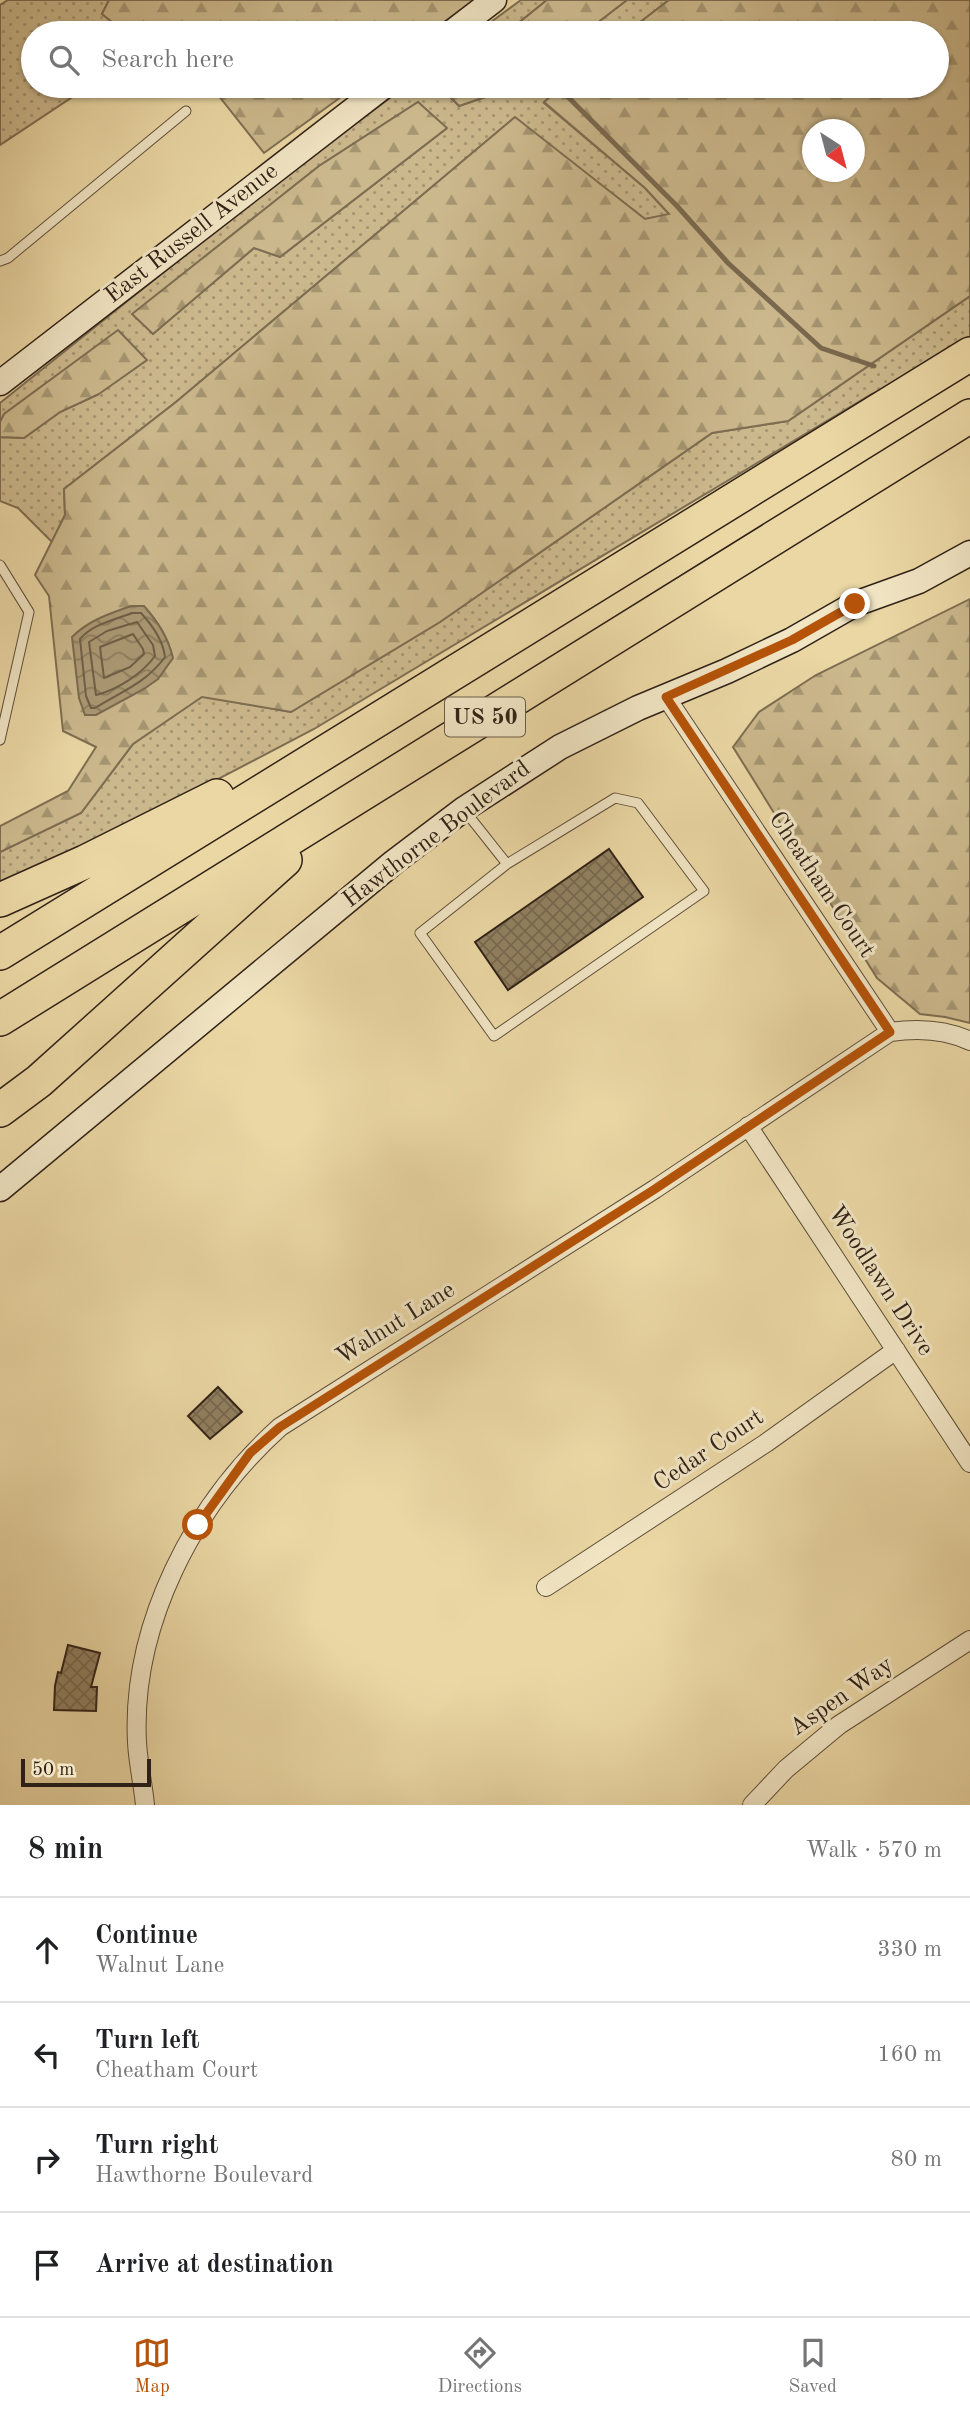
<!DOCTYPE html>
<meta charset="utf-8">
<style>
body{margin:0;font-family:"Old Standard TT",serif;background:#f6f6f6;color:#202124}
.compass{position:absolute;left:802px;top:119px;width:63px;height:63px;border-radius:50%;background:#fff;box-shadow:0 2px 5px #0004;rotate:144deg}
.scale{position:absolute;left:21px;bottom:18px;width:130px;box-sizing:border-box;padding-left:7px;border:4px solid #312217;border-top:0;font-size:19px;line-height:24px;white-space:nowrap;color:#312217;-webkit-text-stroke:5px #f1e5c4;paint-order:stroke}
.stop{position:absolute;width:21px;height:21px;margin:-16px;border:5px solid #b45309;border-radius:50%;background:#fff}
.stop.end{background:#b45309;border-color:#fff;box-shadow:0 2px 7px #0008}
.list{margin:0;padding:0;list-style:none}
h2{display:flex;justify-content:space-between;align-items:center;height:91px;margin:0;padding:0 28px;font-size:30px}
h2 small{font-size:23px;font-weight:400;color:#757577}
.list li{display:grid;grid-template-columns:46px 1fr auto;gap:21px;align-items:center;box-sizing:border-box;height:105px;padding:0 28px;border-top:2px solid #e0e0e0}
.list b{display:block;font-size:26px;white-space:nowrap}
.list p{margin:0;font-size:23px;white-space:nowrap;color:#757577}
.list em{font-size:23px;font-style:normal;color:#757577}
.icon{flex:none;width:38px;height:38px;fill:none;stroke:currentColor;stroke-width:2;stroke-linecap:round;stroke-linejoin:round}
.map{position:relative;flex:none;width:970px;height:1805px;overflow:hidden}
.search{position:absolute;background:#fff;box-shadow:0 2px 5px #0004;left:21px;right:21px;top:21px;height:77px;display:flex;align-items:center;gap:18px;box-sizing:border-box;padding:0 24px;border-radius:38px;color:#757577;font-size:26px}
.sheet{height:511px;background:#fff}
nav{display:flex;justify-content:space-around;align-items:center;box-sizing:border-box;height:98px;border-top:2px solid #e0e0e0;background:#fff;font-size:19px;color:#757577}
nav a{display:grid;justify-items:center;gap:4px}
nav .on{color:#b45309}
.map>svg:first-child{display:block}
</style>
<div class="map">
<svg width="970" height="1805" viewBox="0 0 970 1805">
<defs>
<pattern id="grass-dots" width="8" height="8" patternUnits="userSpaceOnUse" patternTransform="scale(1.75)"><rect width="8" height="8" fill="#cbb88c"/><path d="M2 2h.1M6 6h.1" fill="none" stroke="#a59571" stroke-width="1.8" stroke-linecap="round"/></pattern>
<pattern id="forest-firs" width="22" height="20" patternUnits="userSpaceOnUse" patternTransform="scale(1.75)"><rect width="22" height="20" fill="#cbb88c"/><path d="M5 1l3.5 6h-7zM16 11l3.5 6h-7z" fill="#a59571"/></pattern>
<pattern id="water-waves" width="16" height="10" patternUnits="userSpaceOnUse" patternTransform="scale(1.75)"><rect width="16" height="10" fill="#ab9974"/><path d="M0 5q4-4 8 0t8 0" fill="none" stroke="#8c7c5e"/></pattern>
<pattern id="building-cross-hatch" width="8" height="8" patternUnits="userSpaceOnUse" patternTransform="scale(1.75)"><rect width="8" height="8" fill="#918060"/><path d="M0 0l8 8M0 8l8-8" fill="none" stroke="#77684e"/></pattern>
</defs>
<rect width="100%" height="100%" fill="#ead7a4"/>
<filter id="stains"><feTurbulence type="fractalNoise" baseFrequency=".00286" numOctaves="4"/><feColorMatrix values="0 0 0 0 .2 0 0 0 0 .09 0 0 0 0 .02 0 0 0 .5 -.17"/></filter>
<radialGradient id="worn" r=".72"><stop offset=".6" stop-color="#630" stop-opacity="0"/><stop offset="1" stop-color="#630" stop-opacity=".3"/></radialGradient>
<path fill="url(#grass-dots)" stroke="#7e6d52" stroke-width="2" fill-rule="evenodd" d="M 8,0 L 109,0 L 102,14 L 126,33 L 33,33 L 33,86 L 89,86 L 0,145 L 0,5 Z
M 521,0 L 547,0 L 506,33 L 476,33 Z
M 627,0 L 669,0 L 626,33 L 584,33 Z
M 406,86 L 440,86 L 459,106 L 517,86 L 563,86 L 544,103 L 645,188 L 670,215 L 645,219 L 514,118 L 176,402 L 64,489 L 65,515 L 52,542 L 18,508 L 0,501 L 0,437 L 24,438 L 60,412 L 99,394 L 5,414 L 0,422 L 0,403 L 260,195 ZM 418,102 L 446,129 L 280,257 L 254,248 L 153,334 L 133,314 L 319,166 Z
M 970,296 L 970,336 L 903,381 L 872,394 L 314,729 L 153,813 L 0,885 L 0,852 L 81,813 L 133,744 L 202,696 L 291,712 L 440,622 L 712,433 L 788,421 Z"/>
<path fill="url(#forest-firs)" stroke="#7e6d52" stroke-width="2" fill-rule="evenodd" d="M 109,0 L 474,0 L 429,33 L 126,33 L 102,14 Z
M 547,0 L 627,0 L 584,33 L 506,33 Z
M 669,0 L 970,0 L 970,296 L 788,421 L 712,433 L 440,622 L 291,712 L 202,697 L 133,744 L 81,813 L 0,852 L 0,826 L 68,791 L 96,747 L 63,731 L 49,596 L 35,575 L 65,515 L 64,489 L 176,402 L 515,117 L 645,219 L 669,214 L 645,188 L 544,102 L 563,86 L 937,86 L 937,33 L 626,33 ZM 813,130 L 855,130 L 855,172 L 813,172 Z
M 211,86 L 356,86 L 264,153 Z
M 440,86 L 517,86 L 459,106 Z
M 418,102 L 447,128 L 280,257 L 254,248 L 153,334 L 132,314 L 319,166 Z
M 118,330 L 147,360 L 99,394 L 60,412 L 24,438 L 0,437 L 0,422 L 4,414 Z
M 970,599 L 970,1023 L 945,1017 L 920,1014 L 877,978 L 733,747 L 759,712 L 816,675 Z"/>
<path fill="url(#water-waves)" stroke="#7a694f" stroke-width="2" d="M 131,606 L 144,606 C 158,622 168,637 173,658 L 158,679 L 144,689 L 96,715 L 85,715 L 79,698 L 72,637 C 89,620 109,614 131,606 Z"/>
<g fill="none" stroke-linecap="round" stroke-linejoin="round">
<path stroke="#6e5e46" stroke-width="2" d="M 132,613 L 141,613 C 153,626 163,640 165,657 C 145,684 122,691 95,708 L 91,708 L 86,696 L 80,639 C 93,624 114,620 132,613 Z
M 137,622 L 153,645 L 155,656 C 142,674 117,690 96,695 L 89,642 L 107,631 Z
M 133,634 L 143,649 L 144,654 L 130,667 L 104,678 L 100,647 Z"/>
<path stroke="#7a694f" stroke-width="5" d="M 557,86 L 677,206 L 728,263 L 821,348 L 874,366"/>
</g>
<path fill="url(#building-cross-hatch)" stroke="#312217" stroke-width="2" d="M 609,849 L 643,897 L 508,990 L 475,942 Z
M 218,1387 L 242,1412 L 210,1439 L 188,1416 Z
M 68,1645 L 100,1653 L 91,1687 L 97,1687 L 96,1711 L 54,1710 L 55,1686 L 58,1672 L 61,1673 Z"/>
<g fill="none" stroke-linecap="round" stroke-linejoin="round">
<g stroke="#5f4f3a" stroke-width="11">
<path id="lane" d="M 0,261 L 8,258 L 186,111
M 0,565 L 29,612 L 0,740
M 465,811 L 507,864 L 420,933 L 494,1036 L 704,891 L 638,803 L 615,798 L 507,864"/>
</g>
<g stroke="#5f4f3a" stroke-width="20">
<path id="street" d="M 666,697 L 890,1032 C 917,1028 945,1029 970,1041
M 748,1126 L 970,1463
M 546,1587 L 766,1443 L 896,1350
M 145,1805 C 143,1784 138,1763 137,1742 C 131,1625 194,1504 280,1427 L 655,1189 L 890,1032
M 752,1805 L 786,1769 L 839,1725 L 970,1640"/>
</g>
<g stroke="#312217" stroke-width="27">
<path id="secondary" d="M 451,33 L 494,0
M 0,383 L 384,86
M 0,1189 L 394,862 L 464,809 L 560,747 L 638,708 L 727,671 L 792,640 L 855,604 L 919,581 L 970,553"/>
</g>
<g stroke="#312217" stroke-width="36">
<path id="highway" d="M 0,900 L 85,862 L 217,796
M 0,953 L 970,354
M 0,1019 L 970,416
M 0,1110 L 39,1081 L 285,860"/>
</g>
<use href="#lane" stroke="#f1e5c4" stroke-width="9"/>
<use href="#street" stroke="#f1e5c4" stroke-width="18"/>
<use href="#secondary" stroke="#f1e5c4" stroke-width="24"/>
<use href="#highway" stroke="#ead7a4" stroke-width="33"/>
</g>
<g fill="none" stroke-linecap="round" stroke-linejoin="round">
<path stroke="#b45309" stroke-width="9" d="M 198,1525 L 250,1453 L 280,1427 L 655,1189 L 890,1032 L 666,697 L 792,640 L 855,604"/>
</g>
<g text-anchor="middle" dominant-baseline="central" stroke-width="6" stroke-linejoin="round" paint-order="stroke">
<rect fill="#f1e5c4" stroke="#6b5c4b" stroke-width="2" x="445" y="697.5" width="80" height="39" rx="5"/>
<g font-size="23" font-weight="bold" fill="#312217">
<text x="485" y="717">US 50</text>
</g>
<g font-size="24" fill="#312217" stroke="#f1e5c4">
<text transform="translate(192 234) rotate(-38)">East Russell Avenue</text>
<text transform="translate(437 835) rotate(-37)">Hawthorne Boulevard</text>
<text transform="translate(821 885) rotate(56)">Cheatham Court</text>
<text transform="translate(880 1281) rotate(57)">Woodlawn Drive</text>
<text transform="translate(396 1324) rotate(-32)">Walnut Lane</text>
<text transform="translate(709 1451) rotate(-34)">Cedar Court</text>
<text transform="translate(842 1697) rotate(-35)">Aspen Way</text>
</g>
</g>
<rect width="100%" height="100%" filter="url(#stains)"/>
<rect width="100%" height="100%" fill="url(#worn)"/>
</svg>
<svg class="compass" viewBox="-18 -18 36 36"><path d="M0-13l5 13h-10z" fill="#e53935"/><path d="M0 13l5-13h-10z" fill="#757577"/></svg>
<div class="scale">50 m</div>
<div class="stop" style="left:198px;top:1525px"></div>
<div class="stop end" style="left:855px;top:604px"></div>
<div class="search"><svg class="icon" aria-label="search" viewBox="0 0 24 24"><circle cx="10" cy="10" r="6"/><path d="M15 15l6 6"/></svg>Search here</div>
</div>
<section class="sheet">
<h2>8 min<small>Walk · 570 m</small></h2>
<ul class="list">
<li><svg class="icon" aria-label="ahead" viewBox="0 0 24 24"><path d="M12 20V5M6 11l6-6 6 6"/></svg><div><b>Continue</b><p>Walnut Lane</p></div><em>330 m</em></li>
<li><svg class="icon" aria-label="left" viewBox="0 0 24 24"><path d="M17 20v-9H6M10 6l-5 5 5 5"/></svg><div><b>Turn left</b><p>Cheatham Court</p></div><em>160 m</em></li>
<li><svg class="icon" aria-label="right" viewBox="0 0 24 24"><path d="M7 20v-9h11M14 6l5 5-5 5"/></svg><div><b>Turn right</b><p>Hawthorne Boulevard</p></div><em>80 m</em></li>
<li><svg class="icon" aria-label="arrive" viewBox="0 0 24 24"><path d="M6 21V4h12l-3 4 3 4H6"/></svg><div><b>Arrive at destination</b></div></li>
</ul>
</section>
<nav>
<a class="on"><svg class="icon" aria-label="map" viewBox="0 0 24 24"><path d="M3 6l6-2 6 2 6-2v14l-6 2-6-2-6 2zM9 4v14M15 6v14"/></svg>Map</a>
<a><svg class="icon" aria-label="directions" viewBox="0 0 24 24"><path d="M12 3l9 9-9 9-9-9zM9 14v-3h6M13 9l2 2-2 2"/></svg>Directions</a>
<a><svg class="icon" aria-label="saved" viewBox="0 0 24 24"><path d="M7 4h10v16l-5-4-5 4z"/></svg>Saved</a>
</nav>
